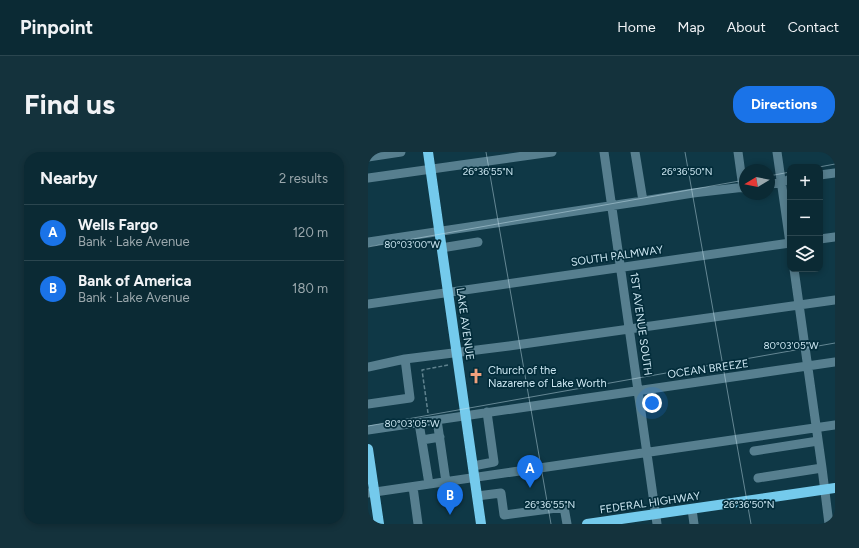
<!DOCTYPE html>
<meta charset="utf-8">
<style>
body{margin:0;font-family:Figtree,sans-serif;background:#14323c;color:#f1f3f6}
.controls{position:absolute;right:12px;top:12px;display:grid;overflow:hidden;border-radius:8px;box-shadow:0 2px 6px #0003}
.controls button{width:36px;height:36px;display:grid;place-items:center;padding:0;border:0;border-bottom:1px solid #2b464f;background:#0b2a34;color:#f1f3f6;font:20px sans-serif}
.compass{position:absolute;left:371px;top:12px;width:36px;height:36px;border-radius:50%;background:#0b2a34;box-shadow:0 2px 6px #0003;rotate:260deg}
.you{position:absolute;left:284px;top:251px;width:14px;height:14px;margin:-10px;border:3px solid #fff;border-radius:50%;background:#1a73e8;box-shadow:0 0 0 6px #1a73e833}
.badge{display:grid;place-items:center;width:26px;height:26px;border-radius:50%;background:#1a73e8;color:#fff;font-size:13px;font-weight:700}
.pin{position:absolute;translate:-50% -33px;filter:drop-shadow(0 1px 2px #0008)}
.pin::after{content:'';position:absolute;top:21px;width:14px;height:12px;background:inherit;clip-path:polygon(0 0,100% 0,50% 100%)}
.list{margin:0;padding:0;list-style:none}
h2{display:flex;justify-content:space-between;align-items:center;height:52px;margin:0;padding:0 16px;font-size:17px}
h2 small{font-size:13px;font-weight:400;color:#9aa7ac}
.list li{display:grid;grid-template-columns:26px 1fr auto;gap:12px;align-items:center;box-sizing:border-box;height:56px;padding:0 16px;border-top:1px solid #2b464f}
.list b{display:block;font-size:15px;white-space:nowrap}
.list p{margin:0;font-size:13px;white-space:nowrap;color:#9aa7ac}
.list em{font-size:13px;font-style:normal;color:#9aa7ac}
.icon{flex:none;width:22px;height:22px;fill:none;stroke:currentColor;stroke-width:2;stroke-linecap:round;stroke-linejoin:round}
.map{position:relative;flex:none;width:467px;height:372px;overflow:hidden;border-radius:16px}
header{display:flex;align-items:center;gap:24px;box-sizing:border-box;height:56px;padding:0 20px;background:#0b2a34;border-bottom:1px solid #2b464f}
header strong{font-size:19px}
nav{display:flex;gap:22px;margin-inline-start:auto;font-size:14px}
.intro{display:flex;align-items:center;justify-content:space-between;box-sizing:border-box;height:96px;padding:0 24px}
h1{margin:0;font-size:28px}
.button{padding:10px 18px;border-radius:16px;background:#1a73e8;color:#fff;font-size:14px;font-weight:700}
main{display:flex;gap:24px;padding:0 24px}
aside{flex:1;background:#0b2a34;border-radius:16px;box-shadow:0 2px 6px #0003}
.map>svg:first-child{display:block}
</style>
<header>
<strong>Pinpoint</strong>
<nav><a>Home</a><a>Map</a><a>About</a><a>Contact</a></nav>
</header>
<div class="intro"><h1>Find us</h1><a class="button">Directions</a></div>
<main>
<aside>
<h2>Nearby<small>2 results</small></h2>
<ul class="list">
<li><span class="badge">A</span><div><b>Wells Fargo</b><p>Bank · Lake Avenue</p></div><em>120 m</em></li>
<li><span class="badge">B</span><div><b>Bank of America</b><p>Bank · Lake Avenue</p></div><em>180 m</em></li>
</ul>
</aside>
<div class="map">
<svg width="467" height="372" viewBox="0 0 467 372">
<rect width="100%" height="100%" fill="#0f3846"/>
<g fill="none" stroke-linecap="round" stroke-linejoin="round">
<path stroke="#60838f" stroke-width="1.5" stroke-dasharray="4 2" stroke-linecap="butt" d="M 60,261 L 54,218 L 80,213"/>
<path stroke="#577f8f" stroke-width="9" d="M 236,0 L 289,372
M 370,0 L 375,36
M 409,0 L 422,91
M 0,5 L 33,0
M 452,23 L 467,21
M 0,26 L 184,0
M 401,32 L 413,31 L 422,27
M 275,49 L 325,41 L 377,35
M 452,87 L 467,85
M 0,90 L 275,49 L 267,0
M 73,96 L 110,90
M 426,117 L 454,316 L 461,372
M 0,152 L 422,91
M 0,215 L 37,207 L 141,194 L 467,148
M 0,252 L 42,246 L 37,207
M 69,268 L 78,330
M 51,271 L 61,332
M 0,278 L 467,210
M 54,288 L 72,285
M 386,299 L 450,289
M 105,314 L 126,310 L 119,260
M 390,326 L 454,316
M 45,335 L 50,372
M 0,341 L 467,273
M 109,344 L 133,341 L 136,363 L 196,355 L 199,372
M 324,357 L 326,372"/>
<path stroke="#74caec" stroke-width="10" d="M 60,0 L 113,372
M 0,297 L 11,372
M 219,372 L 467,336"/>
</g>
<path fill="none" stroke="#cde7f2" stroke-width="1" stroke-opacity="0.45" d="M 118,0 L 183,372M 317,0 L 383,372M 451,15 L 467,12M 401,24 L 422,20M 0,95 L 377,28M 0,274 L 467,191M 458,372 L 467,370"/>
<defs>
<g id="church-bare" transform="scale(1.2)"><path d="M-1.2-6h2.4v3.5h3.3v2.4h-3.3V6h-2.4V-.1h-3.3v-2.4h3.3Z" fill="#f1a17d" stroke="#032d3b" stroke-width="2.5" paint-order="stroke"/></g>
</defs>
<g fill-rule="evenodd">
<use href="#church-bare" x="108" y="224"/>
</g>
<g text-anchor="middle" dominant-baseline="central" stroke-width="3.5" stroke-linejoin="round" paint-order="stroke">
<g font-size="11" fill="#cde7f2" stroke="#032d3b">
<text transform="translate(249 104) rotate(-8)">SOUTH PALMWAY</text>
<text transform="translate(97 172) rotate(82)">LAKE AVENUE</text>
<text transform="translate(273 172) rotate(82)">1ST AVENUE SOUTH</text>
<text transform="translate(340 217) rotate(-8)">OCEAN BREEZE</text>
<text transform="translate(282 351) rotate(-8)">FEDERAL HIGHWAY</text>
</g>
<g font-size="11" fill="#cde7f2" stroke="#032d3b" text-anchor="start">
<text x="120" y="218">Church of the<tspan x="120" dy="13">Nazarene of Lake Worth</tspan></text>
</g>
</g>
<g font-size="10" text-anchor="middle" fill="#cde7f2" stroke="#032d3b" stroke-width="3.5" stroke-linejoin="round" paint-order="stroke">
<text x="120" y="23">26°36'55"N</text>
<text x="319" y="23">26°36'50"N</text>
<text x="44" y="96">80°03'00"W</text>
<text x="423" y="197">80°03'05"W</text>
<text x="44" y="275">80°03'05"W</text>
<text x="182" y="356">26°36'55"N</text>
<text x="381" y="356">26°36'50"N</text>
</g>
</svg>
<div class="controls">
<button>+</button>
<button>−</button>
<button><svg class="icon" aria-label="layers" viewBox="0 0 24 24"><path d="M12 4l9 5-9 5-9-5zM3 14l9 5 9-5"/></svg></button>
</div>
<svg class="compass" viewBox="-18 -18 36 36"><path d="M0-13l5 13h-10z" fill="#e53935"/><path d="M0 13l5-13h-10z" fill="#9aa7ac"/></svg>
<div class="you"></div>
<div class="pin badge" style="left:162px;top:336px">A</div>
<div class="pin badge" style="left:82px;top:363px">B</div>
</div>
</main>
